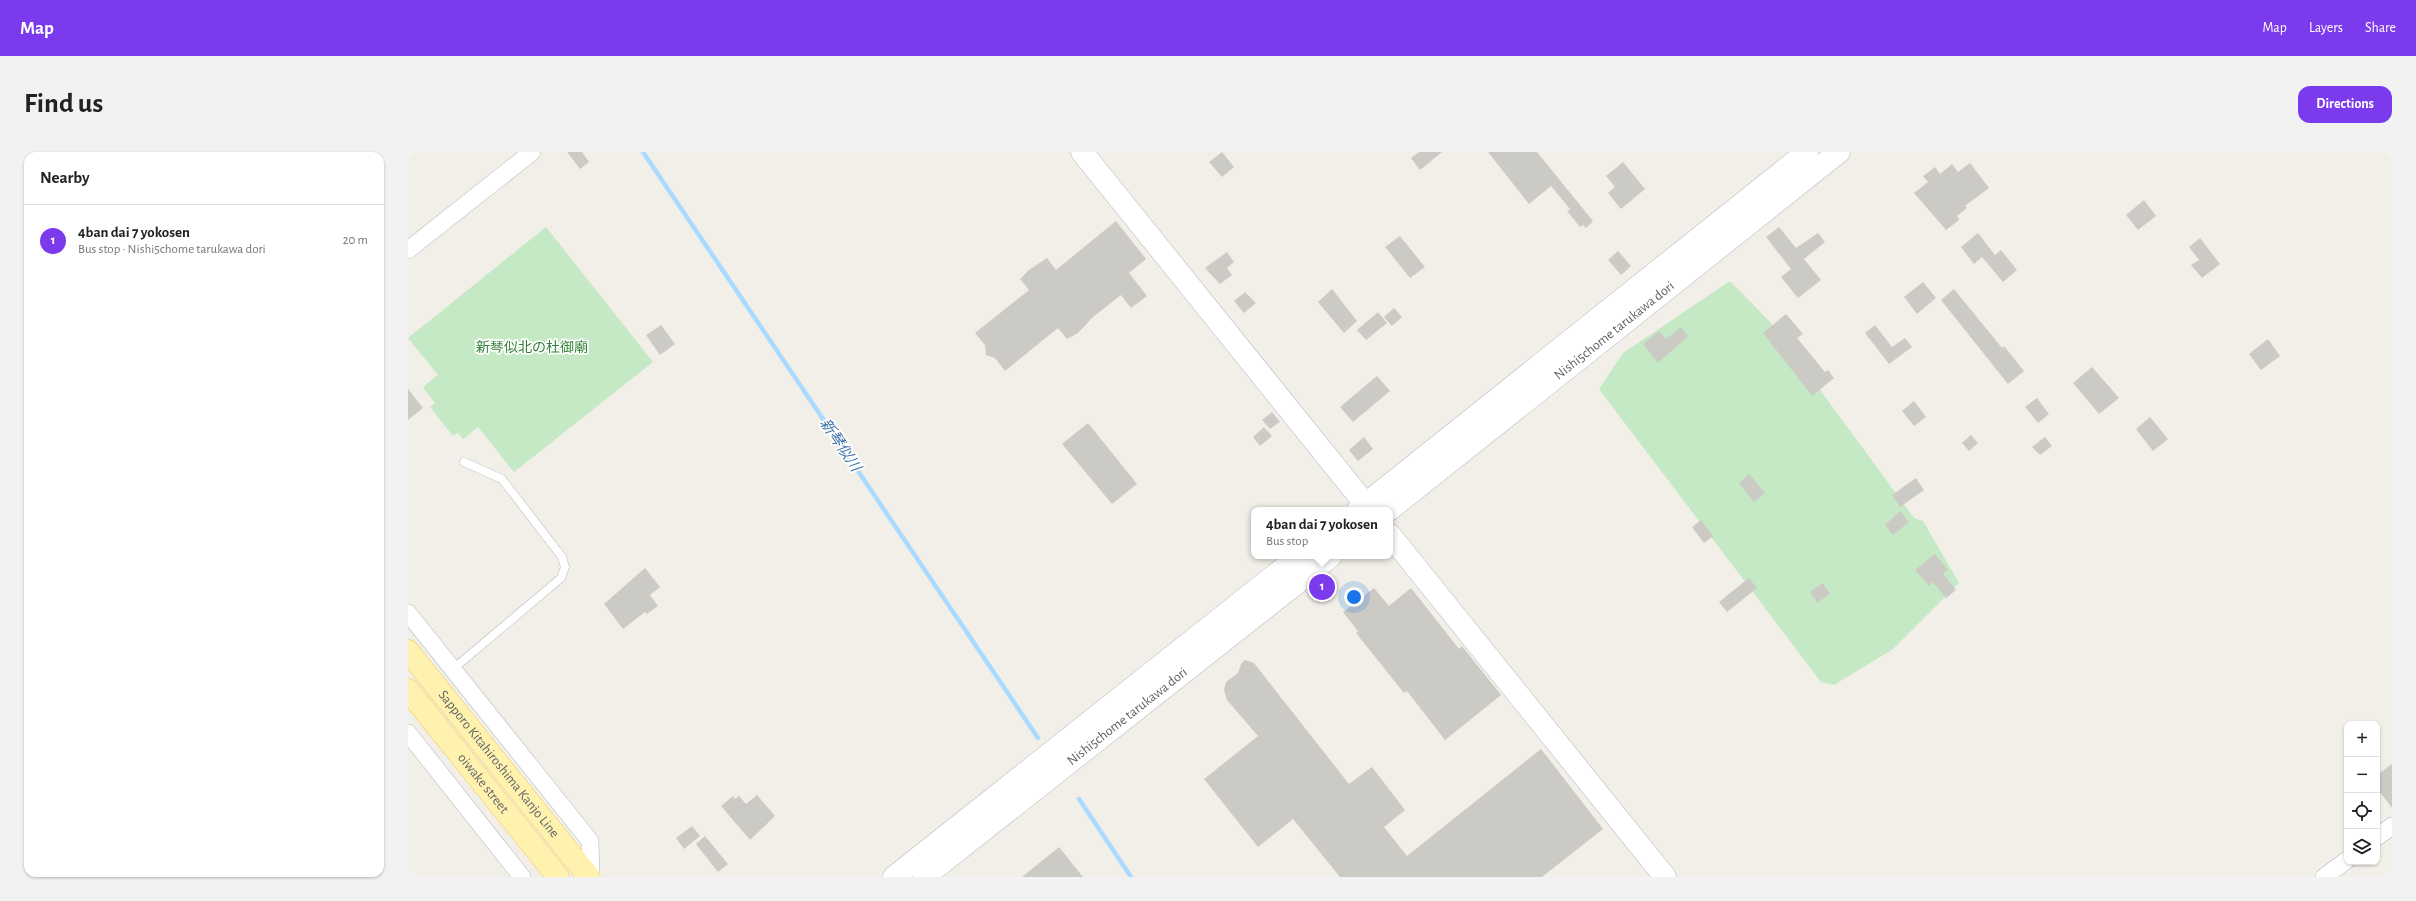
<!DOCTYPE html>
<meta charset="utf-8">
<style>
body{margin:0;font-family:"Alegreya Sans","Noto Sans JP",sans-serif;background:#f2f2f2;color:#222}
.controls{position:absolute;right:12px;bottom:12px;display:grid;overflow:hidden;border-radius:8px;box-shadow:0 1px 3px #0004}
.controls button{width:36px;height:36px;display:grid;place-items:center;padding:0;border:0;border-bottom:1px solid #e0e0e0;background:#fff;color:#222;font:20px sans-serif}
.you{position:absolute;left:946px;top:445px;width:14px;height:14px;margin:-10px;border:3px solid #fff;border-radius:50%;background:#1a73e8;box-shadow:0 0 0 6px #1a73e833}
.badge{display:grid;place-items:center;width:26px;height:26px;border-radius:50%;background:#7c3aed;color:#fff;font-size:13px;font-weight:700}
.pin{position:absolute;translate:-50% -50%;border:2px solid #fff;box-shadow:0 1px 4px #0006}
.popup{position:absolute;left:843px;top:355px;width:142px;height:52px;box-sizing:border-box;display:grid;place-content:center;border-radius:8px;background:#fff;filter:drop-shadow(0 1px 3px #0005);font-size:13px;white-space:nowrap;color:#767676}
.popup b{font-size:15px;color:#222}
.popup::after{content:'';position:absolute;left:50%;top:100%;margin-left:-8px;border:8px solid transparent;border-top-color:#fff}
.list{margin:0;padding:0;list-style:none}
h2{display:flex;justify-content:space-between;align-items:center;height:52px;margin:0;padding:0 16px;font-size:17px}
h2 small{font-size:13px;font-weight:400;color:#767676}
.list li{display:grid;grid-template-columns:26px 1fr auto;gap:12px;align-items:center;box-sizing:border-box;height:72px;padding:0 16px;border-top:1px solid #e0e0e0}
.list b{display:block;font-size:15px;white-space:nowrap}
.list p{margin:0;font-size:13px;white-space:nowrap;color:#767676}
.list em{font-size:13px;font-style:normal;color:#767676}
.icon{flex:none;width:22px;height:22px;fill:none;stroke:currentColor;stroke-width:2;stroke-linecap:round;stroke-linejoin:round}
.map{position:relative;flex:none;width:1984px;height:725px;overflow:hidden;border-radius:12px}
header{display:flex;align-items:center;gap:24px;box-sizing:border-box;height:56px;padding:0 20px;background:#7c3aed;color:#fff}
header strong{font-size:19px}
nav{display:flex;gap:22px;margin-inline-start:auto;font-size:14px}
.intro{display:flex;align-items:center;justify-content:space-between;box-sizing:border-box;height:96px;padding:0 24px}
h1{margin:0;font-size:28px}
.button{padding:10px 18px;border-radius:12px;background:#7c3aed;color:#fff;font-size:14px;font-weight:700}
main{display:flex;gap:24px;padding:0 24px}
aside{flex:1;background:#fff;border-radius:12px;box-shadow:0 1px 3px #0004}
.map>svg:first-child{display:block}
</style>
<header>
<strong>Map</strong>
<nav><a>Map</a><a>Layers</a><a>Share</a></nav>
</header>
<div class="intro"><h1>Find us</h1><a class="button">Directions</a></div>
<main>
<aside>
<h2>Nearby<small></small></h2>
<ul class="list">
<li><span class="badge">1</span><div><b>4ban dai 7 yokosen</b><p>Bus stop · Nishi5chome tarukawa dori</p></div><em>20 m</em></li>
</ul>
</aside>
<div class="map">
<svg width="1984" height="725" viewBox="0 0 1984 725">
<rect width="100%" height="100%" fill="#f1efe8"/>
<path fill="#c5e8c5" d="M 138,75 L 245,210 L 106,320 L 70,275 L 55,287 L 50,281 L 45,284 L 22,255 L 27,251 L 15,235 L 30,223 L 0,186 Z
M 1322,129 L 1363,171 L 1506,366 L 1515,369 L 1551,431 L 1485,497 L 1426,533 L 1413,530 L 1191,237 L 1215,201 Z"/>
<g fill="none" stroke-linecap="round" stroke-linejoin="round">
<path stroke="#aadaff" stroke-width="4.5" d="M 235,0 L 630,586
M 671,647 L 723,725"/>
</g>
<path fill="#cccac5" d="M 159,0 L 174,0 L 181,10 L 172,17 Z
M 814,0 L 826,15 L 814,25 L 801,10 Z
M 1011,0 L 1034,0 L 1012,18 L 1003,6 Z
M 1080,0 L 1129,0 L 1185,69 L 1178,76 L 1175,73 L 1172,75 L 1159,59 L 1162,57 L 1143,34 L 1121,52 Z
M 1215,10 L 1237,37 L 1213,57 L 1200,41 L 1207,35 L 1198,24 Z
M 1562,11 L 1581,36 L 1557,54 L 1559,56 L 1549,64 L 1551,68 L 1538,78 L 1506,41 L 1520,30 L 1515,24 L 1527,15 L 1532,22 L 1544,12 L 1550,20 Z
M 1736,48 L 1748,64 L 1730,78 L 1718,63 Z
M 708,69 L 738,107 L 721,121 L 739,144 L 723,156 L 713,143 L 685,165 L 670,181 L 659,187 L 650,176 L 597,219 L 587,206 L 578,203 L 577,193 L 567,181 L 621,138 L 612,127 L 621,118 L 639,106 L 648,118 Z
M 1371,75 L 1388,96 L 1410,81 L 1417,90 L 1396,107 L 1413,128 L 1390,146 L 1373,125 L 1383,117 L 1358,85 Z
M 1570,81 L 1587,103 L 1593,98 L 1609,118 L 1595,130 L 1574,105 L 1566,112 L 1553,95 Z
M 992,84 L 1017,115 L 1002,126 L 977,95 Z
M 1792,86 L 1812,112 L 1794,126 L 1783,113 L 1791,108 L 1781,95 Z
M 1210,99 L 1223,114 L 1213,123 L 1200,108 Z
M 819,100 L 826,110 L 819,116 L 824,123 L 812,132 L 797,116 Z
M 1515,130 L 1528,146 L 1509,162 L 1496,145 Z
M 924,137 L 949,169 L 936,181 L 910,150 Z
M 1546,137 L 1594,196 L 1596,194 L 1616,219 L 1600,232 L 1533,148 Z
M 837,140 L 848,151 L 836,161 L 826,149 Z
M 986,156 L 994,165 L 984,174 L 976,165 Z
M 970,160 L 979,171 L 958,188 L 949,178 Z
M 1378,162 L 1395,182 L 1389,186 L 1417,220 L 1420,218 L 1426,226 L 1404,244 L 1355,181 Z
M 253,173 L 267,192 L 252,203 L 238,183 Z
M 1467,173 L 1484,195 L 1497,186 L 1504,195 L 1481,212 L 1457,181 Z
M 1273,175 L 1280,184 L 1250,211 L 1235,192 L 1251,179 L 1258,187 Z
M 1860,187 L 1872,204 L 1853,218 L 1841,202 Z
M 1684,215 L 1711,246 L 1691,262 L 1665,231 Z
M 969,224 L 982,239 L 945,270 L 932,255 Z
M 0,237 L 15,256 L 0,268 Z
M 1629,246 L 1641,262 L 1630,271 L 1617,255 Z
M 1506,249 L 1518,265 L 1506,274 L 1494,259 Z
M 864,260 L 872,270 L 862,277 L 854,268 Z
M 1742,265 L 1760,287 L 1745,299 L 1728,277 Z
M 680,271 L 729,332 L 704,352 L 654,292 Z
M 856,275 L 864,284 L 852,294 L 845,285 Z
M 1563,283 L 1570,291 L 1561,299 L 1554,291 Z
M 956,285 L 965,297 L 950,309 L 941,298 Z
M 1637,285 L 1644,294 L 1632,303 L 1624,295 Z
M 1341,322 L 1357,341 L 1346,350 L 1331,331 Z
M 1508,326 L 1516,338 L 1492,355 L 1484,343 Z
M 1492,359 L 1501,370 L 1485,383 L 1477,373 Z
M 1293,368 L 1305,384 L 1296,391 L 1284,375 Z
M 1527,402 L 1540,418 L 1535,422 L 1548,438 L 1538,446 L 1525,430 L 1521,434 L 1507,418 Z
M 237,416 L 252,435 L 242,443 L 250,454 L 239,462 L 237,460 L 215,477 L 196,452 Z
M 1341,426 L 1349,436 L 1319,460 L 1311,450 Z
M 1415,431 L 1422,442 L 1409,451 L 1402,440 Z
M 966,436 L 981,454 L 1003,436 L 1051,497 L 1054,494 L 1093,543 L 1037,588 L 999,539 L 996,541 L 948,481 L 950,479 L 935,460 Z
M 837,508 L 846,511 L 941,632 L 964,615 L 997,658 L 976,675 L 999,704 L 1133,597 L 1195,677 L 1134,725 L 932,725 L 885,667 L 850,695 L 796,627 L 850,584 L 819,548 L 816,538 L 818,530 L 830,521 L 833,512 Z
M 1984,612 L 1984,656 L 1969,636 L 1969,623 Z
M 349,643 L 367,664 L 342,688 L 313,654 L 325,644 L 327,647 L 331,644 L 338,652 Z
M 284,674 L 292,684 L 276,697 L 268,686 Z
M 297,684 L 320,712 L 310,720 L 288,692 Z
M 651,695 L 675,725 L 614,725 Z"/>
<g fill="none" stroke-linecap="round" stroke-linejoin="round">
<g stroke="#b5b8bc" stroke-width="9">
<path id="lane" d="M 45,517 L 153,426 L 157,415 L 154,405 L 94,327 L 56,310"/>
</g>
<g stroke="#b5b8bc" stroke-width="18">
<path id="street" d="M 0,98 L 124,0
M 0,461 L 182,689 L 183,725
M 0,581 L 114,725
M 1969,685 L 1984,674
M 1916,725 L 1939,708"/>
</g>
<g stroke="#b6babf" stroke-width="23">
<g id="secondary">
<path d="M 674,0 L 962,358"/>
<path d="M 950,358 L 1399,0"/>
<path id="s1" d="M 981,358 L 1431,0"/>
<path d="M 982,383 L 1257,725"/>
<path d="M 486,725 L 891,404"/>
<path id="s2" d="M 516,725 L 923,404"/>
</g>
</g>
<g stroke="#f2c960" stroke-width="23">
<g id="primary">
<path id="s3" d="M 0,499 L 181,725"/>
<path id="s4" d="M 0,538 L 150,725"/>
</g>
</g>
<use href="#lane" stroke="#fff" stroke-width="8"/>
<use href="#street" stroke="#fff" stroke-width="17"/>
<use href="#secondary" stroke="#fff" stroke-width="22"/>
<use href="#primary" stroke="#fff2af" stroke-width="22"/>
</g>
<g text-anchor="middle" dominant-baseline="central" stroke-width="3.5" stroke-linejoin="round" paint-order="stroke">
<g font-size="14" fill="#5f6368" stroke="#fff">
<text stroke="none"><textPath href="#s1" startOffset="288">Nishi5chome tarukawa dori</textPath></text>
<text stroke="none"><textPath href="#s2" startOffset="259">Nishi5chome tarukawa dori</textPath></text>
<text stroke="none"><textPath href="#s3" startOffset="145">Sapporo Kitahiroshima Kanjo Line</textPath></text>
<text stroke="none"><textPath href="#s4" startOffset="120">oiwake street</textPath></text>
</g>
<g font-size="14" fill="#348238" stroke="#fff">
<text x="124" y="196">新琴似北の杜御廟</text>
</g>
<g font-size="15" font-style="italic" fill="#4174aa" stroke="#fff">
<text transform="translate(432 293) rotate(56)">新琴似川</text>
</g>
</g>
</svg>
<div class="controls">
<button>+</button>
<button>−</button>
<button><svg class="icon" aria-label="locate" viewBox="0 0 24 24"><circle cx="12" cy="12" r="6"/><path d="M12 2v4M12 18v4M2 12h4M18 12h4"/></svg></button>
<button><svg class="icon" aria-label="layers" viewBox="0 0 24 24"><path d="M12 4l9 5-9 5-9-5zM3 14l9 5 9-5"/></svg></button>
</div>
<div class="you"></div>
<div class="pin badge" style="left:914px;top:435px">1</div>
<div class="popup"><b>4ban dai 7 yokosen</b>Bus stop</div>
</div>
</main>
